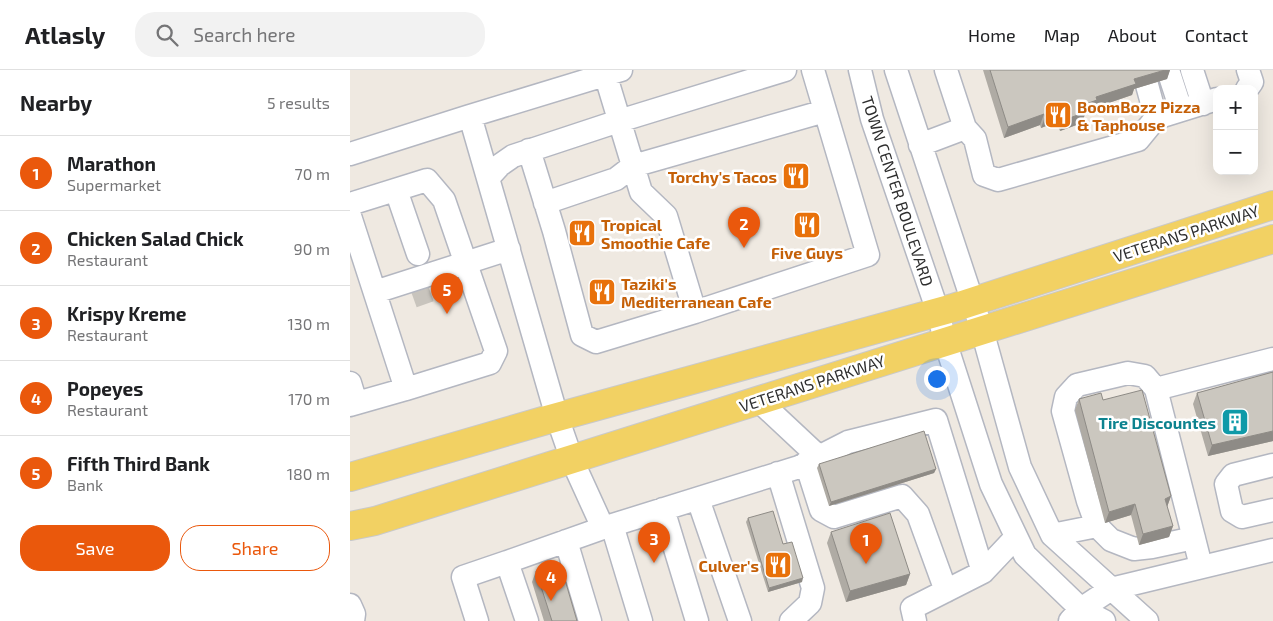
<!DOCTYPE html>
<meta charset="utf-8">
<style>
body{margin:0;font-family:"Exo 2",sans-serif;background:#f2f2f2;color:#202124}
.controls{position:absolute;right:15px;top:15px;display:grid;overflow:hidden;border-radius:10px;box-shadow:0 5px 20px #0002}
.controls button{width:45px;height:45px;display:grid;place-items:center;padding:0;border:0;border-bottom:1px solid #e0e0e0;background:#fff;color:#202124;font:25px sans-serif}
.you{position:absolute;left:586px;top:308px;width:18px;height:18px;margin:-12px;border:4px solid #fff;border-radius:50%;background:#1a73e8;box-shadow:0 0 0 8px #1a73e833}
.badge{display:grid;place-items:center;width:32px;height:32px;border-radius:50%;background:#ea580c;color:#fff;font-size:16px;font-weight:700}
.pin{position:absolute;translate:-50% -41px;filter:drop-shadow(0 1px 2px #0008)}
.pin::after{content:'';position:absolute;top:26px;width:18px;height:15px;background:inherit;clip-path:polygon(0 0,100% 0,50% 100%)}
.list{margin:0;padding:0;list-style:none}
h2{display:flex;justify-content:space-between;align-items:center;height:65px;margin:0;padding:0 20px;font-size:21px}
h2 small{font-size:16px;font-weight:400;color:#757577}
.list li{display:grid;grid-template-columns:32px 1fr auto;gap:15px;align-items:center;box-sizing:border-box;height:75px;padding:0 20px;border-top:1px solid #e0e0e0}
.list b{display:block;font-size:19px;white-space:nowrap}
.list p{margin:0;font-size:16px;white-space:nowrap;color:#757577}
.list em{font-size:16px;font-style:normal;color:#757577}
.actions{display:flex;gap:10px;padding:15px 20px}
.actions a{flex:1;padding:11px 0;border:1px solid #ea580c;border-radius:20px;text-align:center;font-size:18px;color:#ea580c}
.actions .main{background:#ea580c;color:#fff}
.icon{flex:none;width:28px;height:28px;fill:none;stroke:currentColor;stroke-width:2;stroke-linecap:round;stroke-linejoin:round}
.map{position:relative;flex:none;width:923px;height:551px;overflow:hidden}
header{display:flex;align-items:center;gap:30px;box-sizing:border-box;height:70px;padding:0 25px;background:#fff;border-bottom:1px solid #e0e0e0}
header strong{font-size:24px}
nav{display:flex;gap:28px;margin-inline-start:auto;font-size:18px}
.search{width:350px;height:45px;background:#f2f2f2;display:flex;align-items:center;gap:12px;box-sizing:border-box;padding:0 18px;border-radius:20px;color:#757577;font-size:19px}
main{display:flex}
aside{flex:1;background:#fff}
.map>svg:first-child{display:block}
</style>
<header>
<strong>Atlasly</strong>
<div class="search"><svg class="icon" aria-label="search" viewBox="0 0 24 24"><circle cx="10" cy="10" r="6"/><path d="M15 15l6 6"/></svg>Search here</div>
<nav><a>Home</a><a>Map</a><a>About</a><a>Contact</a></nav>
</header>
<main>
<aside>
<h2>Nearby<small>5 results</small></h2>
<ul class="list">
<li><span class="badge">1</span><div><b>Marathon</b><p>Supermarket</p></div><em>70 m</em></li>
<li><span class="badge">2</span><div><b>Chicken Salad Chick</b><p>Restaurant</p></div><em>90 m</em></li>
<li><span class="badge">3</span><div><b>Krispy Kreme</b><p>Restaurant</p></div><em>130 m</em></li>
<li><span class="badge">4</span><div><b>Popeyes</b><p>Restaurant</p></div><em>170 m</em></li>
<li><span class="badge">5</span><div><b>Fifth Third Bank</b><p>Bank</p></div><em>180 m</em></li>
</ul>
<div class="actions"><a class="main">Save</a><a>Share</a></div>
</aside>
<div class="map">
<svg width="923" height="551" viewBox="0 0 923 551">
<rect width="100%" height="100%" fill="#efe9e1"/>
<g fill="none" stroke-linecap="round" stroke-linejoin="round">
<path stroke="#c8c4bd" stroke-width="22" stroke-dasharray="22 11" stroke-linecap="butt" d="M 63,227 L 80,221"/>
<g stroke="#b4b7c1" stroke-width="25">
<path id="minor" d="M 254,0 L 291,122 L 316,146 L 345,242 L 518,185 L 463,0
M 271,0 L 120,46 L 207,347 L 222,390 L 253,458 L 449,397 L 498,372 L 586,350 L 633,502 L 562,538 L 565,551
M 510,0 L 522,49 L 588,242 L 595,271 L 641,414 L 675,485 L 731,539 L 754,551
M 546,0 L 632,260 L 670,397 L 702,465 L 797,551
M 596,0 L 615,58 L 625,69 L 634,105 L 648,110 L 788,70 L 806,48 L 867,29
M 818,0 L 831,40
M 842,0 L 853,34
M 797,15 L 806,48
M 897,19 L 902,12 L 898,0
M 570,75 L 615,58
M 179,80 L 204,161 L 232,265 L 246,272 L 345,242
M 0,84 L 120,46
M 139,107 L 150,95 L 163,86 L 269,51 L 435,0
M 46,120 L 68,184
M 195,133 L 266,109 L 283,96 L 475,41
M 0,134 L 77,110 L 94,130 L 146,281 L 140,293 L 56,319
M 0,146 L 56,319 L 0,335
M 25,222 L 159,179
M 0,313 L 6,333
M 806,319 L 923,289
M 408,330 L 469,387
M 456,393 L 471,440 L 484,447 L 552,426 L 568,444 L 596,521
M 923,395 L 883,405 L 876,414 L 882,441 L 892,447 L 923,440
M 428,403 L 463,518 L 460,533 L 441,551
M 348,429 L 390,551
M 313,439 L 347,551
M 262,455 L 291,551
M 702,465 L 747,456
M 844,468 L 802,477 L 784,479 L 761,470 L 747,456 L 738,431 L 713,341 L 716,327 L 727,315 L 778,303 L 795,306 L 806,319 L 851,496
M 216,471 L 240,551
M 633,502 L 666,467
M 0,535 L 4,544 L 3,551
M 127,551 L 113,507 L 157,492
M 177,551 L 157,492 L 253,458
M 720,551 L 731,539 L 761,519 L 923,480"/>
</g>
<g stroke="#c9c9c9" stroke-width="30">
<path id="major" d="M 0,407 L 193,351 L 603,238 L 923,135
M 0,456 L 25,451 L 923,169"/>
</g>
<use href="#minor" stroke="#fff" stroke-width="22"/>
<use href="#major" stroke="#f2d163" stroke-width="28"/>
</g>
<path fill="#afaba4" d="M 633,0 L 820,0 L 817,9 L 784,19 L 782,25 L 744,38 L 743,42 L 735,44 L 732,53 L 710,61 L 706,52 L 691,58 L 690,55 L 654,68 Z
M 923,302 L 923,371 L 858,386 L 843,334 L 847,323 Z
M 729,329 L 753,330 L 821,426 L 817,437 L 823,456 L 819,467 L 789,475 L 781,445 L 755,453 L 725,340 Z
M 469,394 L 586,399 L 584,403 L 479,436 L 467,398 Z
M 398,448 L 433,474 L 452,512 L 418,522 L 396,452 Z
M 481,462 L 560,504 L 556,515 L 496,532 L 477,473 Z
M 186,501 L 227,551 L 194,551 L 182,512 Z"/>
<path fill="#8e8b86" d="M 815,0 L 820,0 L 817,9 L 784,19 L 782,25 L 744,38 L 743,42 L 735,44 L 732,53 L 710,61 L 714,50 L 733,35 L 746,27 L 784,9 Z
M 710,41 L 706,52 L 691,58 L 695,47 Z
M 694,44 L 690,55 L 654,68 L 658,57 Z
M 923,361 L 923,371 L 858,386 L 862,375 Z
M 586,399 L 584,403 L 479,436 L 481,432 Z
M 821,426 L 817,437 L 815,429 Z
M 785,434 L 781,445 L 755,453 L 759,442 Z
M 823,456 L 819,467 L 789,475 L 793,464 Z
M 560,504 L 556,515 L 496,532 L 500,521 Z
M 453,508 L 452,512 L 418,522 L 419,518 Z"/>
<path fill="#cbc7bf" stroke="#8e8b86" d="M 640,0 L 815,0 L 784,9 L 786,14 L 746,27 L 747,30 L 733,35 L 736,42 L 714,50 L 710,41 L 695,47 L 694,44 L 658,57 Z
M 923,302 L 923,361 L 862,375 L 847,323 Z
M 792,320 L 821,426 L 815,429 L 823,456 L 793,464 L 785,434 L 759,442 L 729,329 L 751,323 L 753,330 Z
M 574,361 L 586,399 L 481,432 L 469,394 Z
M 423,441 L 433,474 L 442,472 L 453,508 L 419,518 L 398,448 Z
M 540,443 L 560,504 L 500,521 L 481,462 Z
M 210,493 L 227,551 L 202,551 L 186,501 Z"/>
<defs>
<g id="restaurant-square" transform="scale(1.4375)"><rect x="-9" y="-9" width="18" height="18" rx="4" fill="#e8710a" stroke="#fff"/><path d="M-5-6h1v4h1v-4h1v4h1v-4h1v5L-1.5 .5V6h-2V.5L-5-1ZM5-6V6H3V1.5H1.5Q1.5-4 5-6Z" fill="#fff"/></g>
<g id="building-square" transform="scale(1.4375)"><rect x="-9" y="-9" width="18" height="18" rx="4" fill="#0f9aa8" stroke="#fff"/><path d="M-4-6H4V6H1V3H-1V6H-4ZM-2.5-4.3h1.7v1.8h-1.7ZM.8-4.3h1.7v1.8H.8ZM-2.5-1h1.7V.8h-1.7ZM.8-1h1.7V.8H.8Z" fill="#fff"/></g>
</defs>
<g fill-rule="evenodd">
<use href="#restaurant-square" x="708" y="45"/>
<use href="#restaurant-square" x="446" y="106"/>
<use href="#restaurant-square" x="457" y="155"/>
<use href="#restaurant-square" x="232" y="163"/>
<use href="#restaurant-square" x="252" y="222"/>
<use href="#building-square" x="885" y="352"/>
<use href="#restaurant-square" x="428" y="495"/>
</g>
<g text-anchor="middle" dominant-baseline="central" stroke-width="5" stroke-linejoin="round" paint-order="stroke">
<g font-size="16" font-weight="bold" fill="#c56008" stroke="#fff" text-anchor="start">
<text x="727" y="36">BoomBozz Pizza<tspan x="727" dy="18">&amp; Taphouse</tspan></text>
<text x="427" y="106" text-anchor="end">Torchy's Tacos</text>
<text x="251" y="154">Tropical<tspan x="251" dy="18">Smoothie Cafe</tspan></text>
<text x="457" y="182" text-anchor="middle">Five Guys</text>
<text x="271" y="213">Taziki's<tspan x="271" dy="18">Mediterranean Cafe</tspan></text>
<text x="409" y="495" text-anchor="end">Culver's</text>
</g>
<g font-size="16" fill="#2e2e2e" stroke="#fff">
<text transform="translate(548 121) rotate(72)">TOWN CENTER BOULEVARD</text>
<text transform="translate(836 163) rotate(-18)">VETERANS PARKWAY</text>
<text transform="translate(462 313) rotate(-18)">VETERANS PARKWAY</text>
</g>
<g font-size="16" font-weight="bold" fill="#0d838f" stroke="#fff" text-anchor="end">
<text x="866" y="352">Tire Discountes</text>
</g>
</g>
</svg>
<div class="controls">
<button>+</button>
<button>−</button>
</div>
<div class="you"></div>
<div class="pin badge" style="left:516px;top:494px">1</div>
<div class="pin badge" style="left:394px;top:178px">2</div>
<div class="pin badge" style="left:304px;top:493px">3</div>
<div class="pin badge" style="left:201px;top:531px">4</div>
<div class="pin badge" style="left:97px;top:244px">5</div>
</div>
</main>
